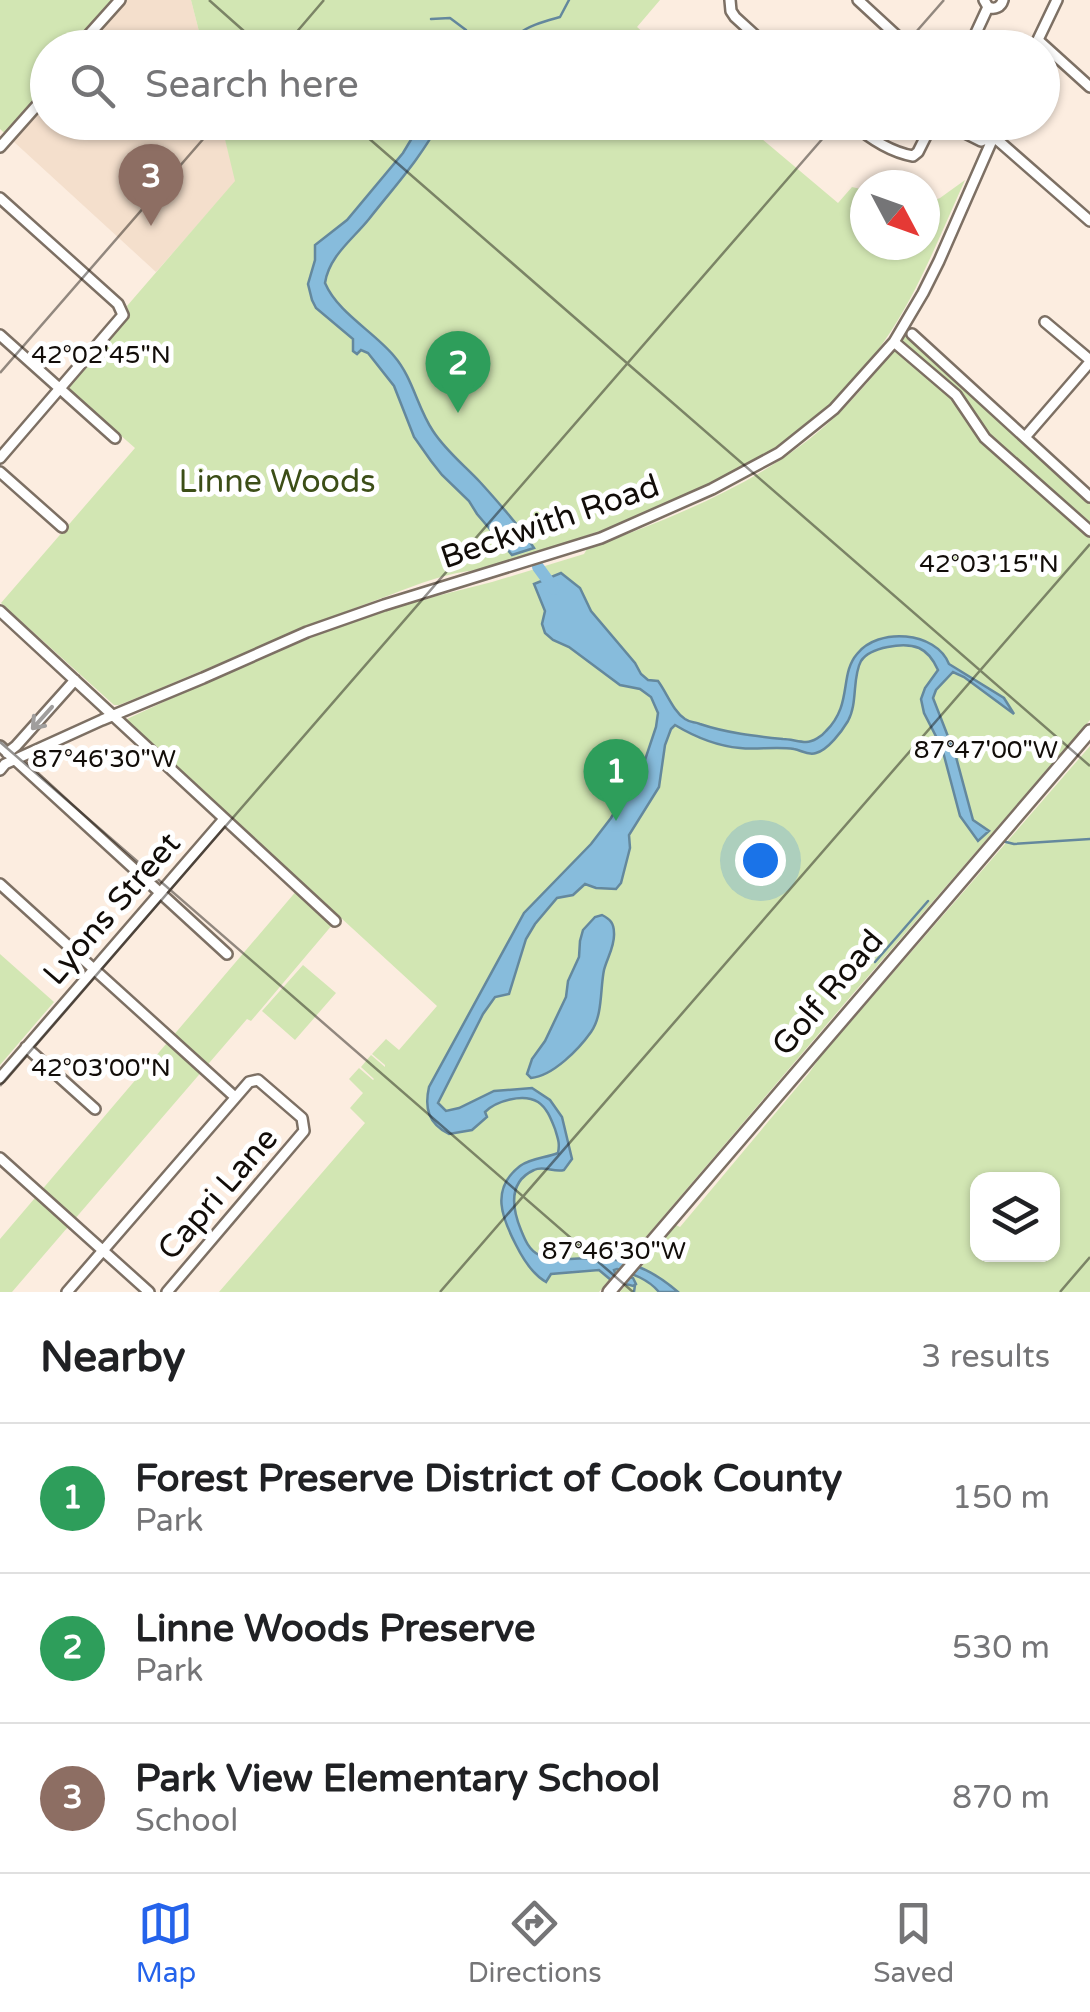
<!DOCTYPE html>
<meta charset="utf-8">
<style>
body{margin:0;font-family:"Varela Round",sans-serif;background:#f2f2f2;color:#202124}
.controls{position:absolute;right:30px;bottom:30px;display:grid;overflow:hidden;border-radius:20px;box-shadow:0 2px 8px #0004}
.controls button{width:90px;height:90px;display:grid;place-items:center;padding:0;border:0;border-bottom:2px solid #e0e0e0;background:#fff;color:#202124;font:50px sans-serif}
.compass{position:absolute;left:850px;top:170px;width:90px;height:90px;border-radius:50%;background:#fff;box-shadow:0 2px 8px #0004;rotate:131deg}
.you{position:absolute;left:760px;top:860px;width:35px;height:35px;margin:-25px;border:8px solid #fff;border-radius:50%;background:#1a73e8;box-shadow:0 0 0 15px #1a73e833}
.badge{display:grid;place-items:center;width:65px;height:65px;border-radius:50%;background:#2563eb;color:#fff;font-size:32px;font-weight:700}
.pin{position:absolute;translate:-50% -82px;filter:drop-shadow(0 2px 5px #0008)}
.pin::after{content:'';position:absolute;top:52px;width:35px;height:30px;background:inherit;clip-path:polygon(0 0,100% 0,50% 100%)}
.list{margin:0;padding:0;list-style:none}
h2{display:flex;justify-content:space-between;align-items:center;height:130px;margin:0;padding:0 40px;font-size:42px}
h2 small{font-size:32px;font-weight:400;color:#757577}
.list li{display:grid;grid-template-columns:65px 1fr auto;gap:30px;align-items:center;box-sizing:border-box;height:150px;padding:0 40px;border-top:2px solid #e0e0e0}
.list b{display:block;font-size:38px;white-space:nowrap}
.list p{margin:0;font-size:32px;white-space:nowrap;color:#757577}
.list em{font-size:32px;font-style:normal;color:#757577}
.icon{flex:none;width:55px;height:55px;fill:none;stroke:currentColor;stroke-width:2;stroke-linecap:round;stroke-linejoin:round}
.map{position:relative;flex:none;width:1090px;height:1292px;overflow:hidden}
.search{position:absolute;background:#fff;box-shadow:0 2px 8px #0004;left:30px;right:30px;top:30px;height:110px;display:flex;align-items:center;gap:25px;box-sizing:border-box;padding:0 35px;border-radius:55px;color:#757577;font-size:38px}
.sheet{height:580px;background:#fff}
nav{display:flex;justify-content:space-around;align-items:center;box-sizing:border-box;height:140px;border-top:2px solid #e0e0e0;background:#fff;font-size:28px;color:#757577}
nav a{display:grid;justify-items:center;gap:5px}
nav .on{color:#2563eb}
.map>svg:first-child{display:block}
</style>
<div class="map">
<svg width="1090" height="1292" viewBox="0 0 1090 1292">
<rect width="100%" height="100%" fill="#fcede0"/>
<path fill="#f4dfcc" d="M 124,0 L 191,0 L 203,47 L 82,48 Z
M 47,101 L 48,122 L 221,123 L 236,181 L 156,272 L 13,141 Z"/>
<path fill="#d2e6b3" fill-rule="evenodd" d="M 0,0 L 124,0 L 82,47 L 48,48 L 47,101 L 13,141 L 0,129 Z
M 191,0 L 660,0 L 637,27 L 660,47 L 203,47 Z
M 221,123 L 743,123 L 838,203 L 852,187 L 865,190 L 865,245 L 925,245 L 925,204 L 940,198 L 965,180 C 940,235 918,293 883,343 C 792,477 625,524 479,570 C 447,572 419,584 390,595 C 298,628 209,669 119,705 L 114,705 L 1,603 L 135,448 L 70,391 L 69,386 L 127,319 L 129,312 L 127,306 L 235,181 Z
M 907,334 L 1090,502 L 1090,720 L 845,1003 L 599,1292 L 219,1292 L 365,1123 L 350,1108 L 363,1093 L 349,1079 L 359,1068 L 373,1080 L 374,1079 L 361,1067 L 371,1055 L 385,1067 L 385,1065 L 372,1054 L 386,1039 L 399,1050 L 437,1006 L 340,917 L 337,919 L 127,723 L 127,719 L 213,679 L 370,613 L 492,582 L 584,554 L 587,549 C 669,519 758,485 825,426 C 856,399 881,366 907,334 Z
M 1090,746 L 1090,1292 L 620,1292 L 676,1225 L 680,1227 L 809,1073 L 821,1056 ZM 978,1180 L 1052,1180 L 1052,1254 L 978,1254 Z
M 298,889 L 333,924 L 251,1021 L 247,1019 L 12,1292 L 0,1292 L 0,1239 Z
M 0,954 L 54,1002 L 0,1065 Z
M 303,965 L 336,993 L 295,1040 L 262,1011 Z"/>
<path fill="#87bcdc" stroke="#64889d" stroke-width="2.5" d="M 421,123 L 439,123 C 421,158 394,187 369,219 C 353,239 329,256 325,283 C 338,313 373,331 394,356 C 413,378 417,407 433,431 C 446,451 464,465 480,482 C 499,503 519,525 534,548 L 512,555 L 477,514 L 469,501 L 442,475 L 431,461 L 414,437 L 394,386 L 368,353 L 361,350 L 357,354 L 353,351 L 353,339 L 316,308 L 312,300 L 308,284 L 315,260 L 315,245 L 347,220 L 403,153 Z
M 561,573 L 580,588 L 591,611 L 635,663 L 641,674 L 648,680 L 658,681 C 667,693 673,711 685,719 C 693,724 692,721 700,724 C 727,733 754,736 783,739 C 790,739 799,742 806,742 C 813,742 822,736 826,731 C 853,704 839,675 857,654 C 878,627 936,631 949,664 L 1004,698 L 1014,714 L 964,677 L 953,672 L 936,690 L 933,698 L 956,757 L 973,820 L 989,831 L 978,841 L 960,816 L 942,748 L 924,713 L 921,699 L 925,688 L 938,670 C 934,661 928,652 919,648 C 904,642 870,647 861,661 C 852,677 858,703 848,721 C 842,731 828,750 816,753 C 808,756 801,750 794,749 C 776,746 758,750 740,748 C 717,746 695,737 675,725 L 671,729 L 665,745 L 659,787 L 629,835 L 630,848 L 621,883 L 616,889 L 596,888 L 585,884 L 573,895 L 557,898 L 535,924 L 526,939 L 509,994 L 495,997 L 483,1014 L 438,1103 L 446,1111 L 459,1108 L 494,1091 L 532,1088 L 550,1100 L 562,1117 L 572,1159 L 564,1170 C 554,1173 544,1165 534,1170 C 508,1182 512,1208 521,1230 C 525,1240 529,1250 539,1255 C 556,1262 575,1258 593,1258 C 626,1257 654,1271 678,1292 L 659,1292 C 648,1279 633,1274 617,1269 L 614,1270 L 615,1273 L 633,1278 L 636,1284 L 633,1286 L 611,1280 L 599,1270 L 551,1274 L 546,1282 C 532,1274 523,1259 516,1245 C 502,1218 490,1189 520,1166 C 531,1158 546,1158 558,1153 C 560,1143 558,1139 555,1129 C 551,1119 547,1108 538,1102 C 523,1093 496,1101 485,1112 L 487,1117 L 472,1130 L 449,1134 C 429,1124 424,1109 429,1087 L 524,913 L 591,844 L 611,818 L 645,760 L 656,727 L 658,713 L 651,697 L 640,689 L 620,685 L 569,647 L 553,640 L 545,633 L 542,624 L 545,611 L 534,584 Z
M 602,915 C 610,919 614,923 614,933 C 615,946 607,958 604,970 C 600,989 603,1015 591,1032 C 579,1049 553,1076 531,1078 L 527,1074 L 532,1059 L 545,1041 L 566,997 L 568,981 L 579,957 L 580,941 L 583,930 L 595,917 Z"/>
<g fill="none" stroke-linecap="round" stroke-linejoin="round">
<path stroke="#64889d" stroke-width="2.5" d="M 431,19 L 450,18 L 466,30 L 468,42 C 480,46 491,42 503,47 C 508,44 512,39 517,35 C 529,25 546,21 560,17 L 569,0
M 1002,841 L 1014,844 L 1090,839
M 875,962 L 928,901
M 634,1292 L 635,1285"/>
<path stroke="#87bcdc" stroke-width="12" d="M 538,567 L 554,589"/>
<g stroke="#7d7064" stroke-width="14">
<path id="minor" d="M 730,0 L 731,11 L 735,17 L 769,48
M 858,0 L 910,48
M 984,0 L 988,7 C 995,10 1001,7 1003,0
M 1038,40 L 1090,87
M 77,48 L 120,0
M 969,48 L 988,7
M 1034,48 L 1057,0
M 851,122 C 869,138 890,152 913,156 L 918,152 L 933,122
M 943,122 L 981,141 L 993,136
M 970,122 L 993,136 L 1090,221
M 0,147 L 48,93
M 0,198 L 118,304 L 123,315 L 0,458
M 1045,322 L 1090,360
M 912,334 L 1090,497
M 0,335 L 115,438
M 894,342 L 956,395 L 985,438 L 1090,531
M 1026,436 L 1090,362
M 0,472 L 62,527
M 0,611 L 335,921
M 0,746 L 227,954
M 7,753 L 16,746 L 75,680
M 0,770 L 5,764 L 102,720 L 203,678 L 307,632 L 384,605 L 601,538 L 712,489 L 779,453 L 834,409 L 894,342 L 923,293 L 939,261 L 1000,122
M 0,884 L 235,1097
M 26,1047 L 95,1109
M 0,1078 L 224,819
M 0,1158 L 149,1292
M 67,1292 L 249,1082 L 258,1080 L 302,1118 L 304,1131 L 167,1292"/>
</g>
<g stroke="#7d7064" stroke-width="16">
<path id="major" d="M 609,1292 L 1090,731"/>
</g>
<use href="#minor" stroke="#fff" stroke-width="9"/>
<use href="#major" stroke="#fff" stroke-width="11"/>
</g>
<defs><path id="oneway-shaft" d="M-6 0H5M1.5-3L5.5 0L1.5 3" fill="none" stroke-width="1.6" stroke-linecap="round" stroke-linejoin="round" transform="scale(2.5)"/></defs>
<use stroke="#a09e9d" href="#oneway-shaft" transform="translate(42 718) rotate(132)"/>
<path fill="none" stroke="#120d09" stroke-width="2.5" stroke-opacity="0.45" d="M 209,0 L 263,48M 283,48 L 324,0M 902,48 L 944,0M 350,122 L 1090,766M 0,373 L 218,122M 0,742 L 633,1292M 0,1086 L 837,122M 440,1292 L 1090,544M 1060,1292 L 1090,1257"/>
<g text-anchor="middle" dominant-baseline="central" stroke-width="10" stroke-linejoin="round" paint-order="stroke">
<g font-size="32" fill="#3c4e17" stroke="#fff">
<text x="277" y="482">Linne Woods</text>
</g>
<g font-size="32" fill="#120d09" stroke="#fff">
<text transform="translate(550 522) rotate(-19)">Beckwith Road</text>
<text transform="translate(112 909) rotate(-49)">Lyons Street</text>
<text transform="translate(828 993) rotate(-50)">Golf Road</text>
<text transform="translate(218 1194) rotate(-49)">Capri Lane</text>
</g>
</g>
<g font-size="25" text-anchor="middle" fill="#120d09" stroke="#fff" stroke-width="10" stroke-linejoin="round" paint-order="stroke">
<text x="101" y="363">42°02'45"N</text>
<text x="989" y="572">42°03'15"N</text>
<text x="986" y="758">87°47'00"W</text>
<text x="104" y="767">87°46'30"W</text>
<text x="101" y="1076">42°03'00"N</text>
<text x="614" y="1259">87°46'30"W</text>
</g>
</svg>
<div class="controls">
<button><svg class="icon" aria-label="layers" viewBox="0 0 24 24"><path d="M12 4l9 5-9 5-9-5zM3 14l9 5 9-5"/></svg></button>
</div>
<svg class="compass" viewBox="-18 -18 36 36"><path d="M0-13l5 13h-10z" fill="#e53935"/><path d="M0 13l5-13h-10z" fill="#757577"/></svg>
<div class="you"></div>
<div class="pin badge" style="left:616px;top:821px;background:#2e9e5b">1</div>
<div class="pin badge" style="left:458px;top:413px;background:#2e9e5b">2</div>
<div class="pin badge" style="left:151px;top:226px;background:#8d6e63">3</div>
<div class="search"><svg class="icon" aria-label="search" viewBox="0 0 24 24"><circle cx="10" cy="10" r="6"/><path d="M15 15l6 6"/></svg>Search here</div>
</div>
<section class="sheet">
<h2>Nearby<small>3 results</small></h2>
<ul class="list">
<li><span class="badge" style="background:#2e9e5b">1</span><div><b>Forest Preserve District of Cook County</b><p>Park</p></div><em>150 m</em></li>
<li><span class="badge" style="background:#2e9e5b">2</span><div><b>Linne Woods Preserve</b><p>Park</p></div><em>530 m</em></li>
<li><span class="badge" style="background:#8d6e63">3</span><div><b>Park View Elementary School</b><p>School</p></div><em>870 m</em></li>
</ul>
</section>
<nav>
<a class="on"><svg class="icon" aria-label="map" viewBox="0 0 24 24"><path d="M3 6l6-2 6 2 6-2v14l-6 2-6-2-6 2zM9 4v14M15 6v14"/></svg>Map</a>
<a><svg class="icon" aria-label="directions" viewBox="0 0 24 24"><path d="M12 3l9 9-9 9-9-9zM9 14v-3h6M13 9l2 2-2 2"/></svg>Directions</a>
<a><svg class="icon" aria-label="saved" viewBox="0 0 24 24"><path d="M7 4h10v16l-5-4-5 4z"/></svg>Saved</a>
</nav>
